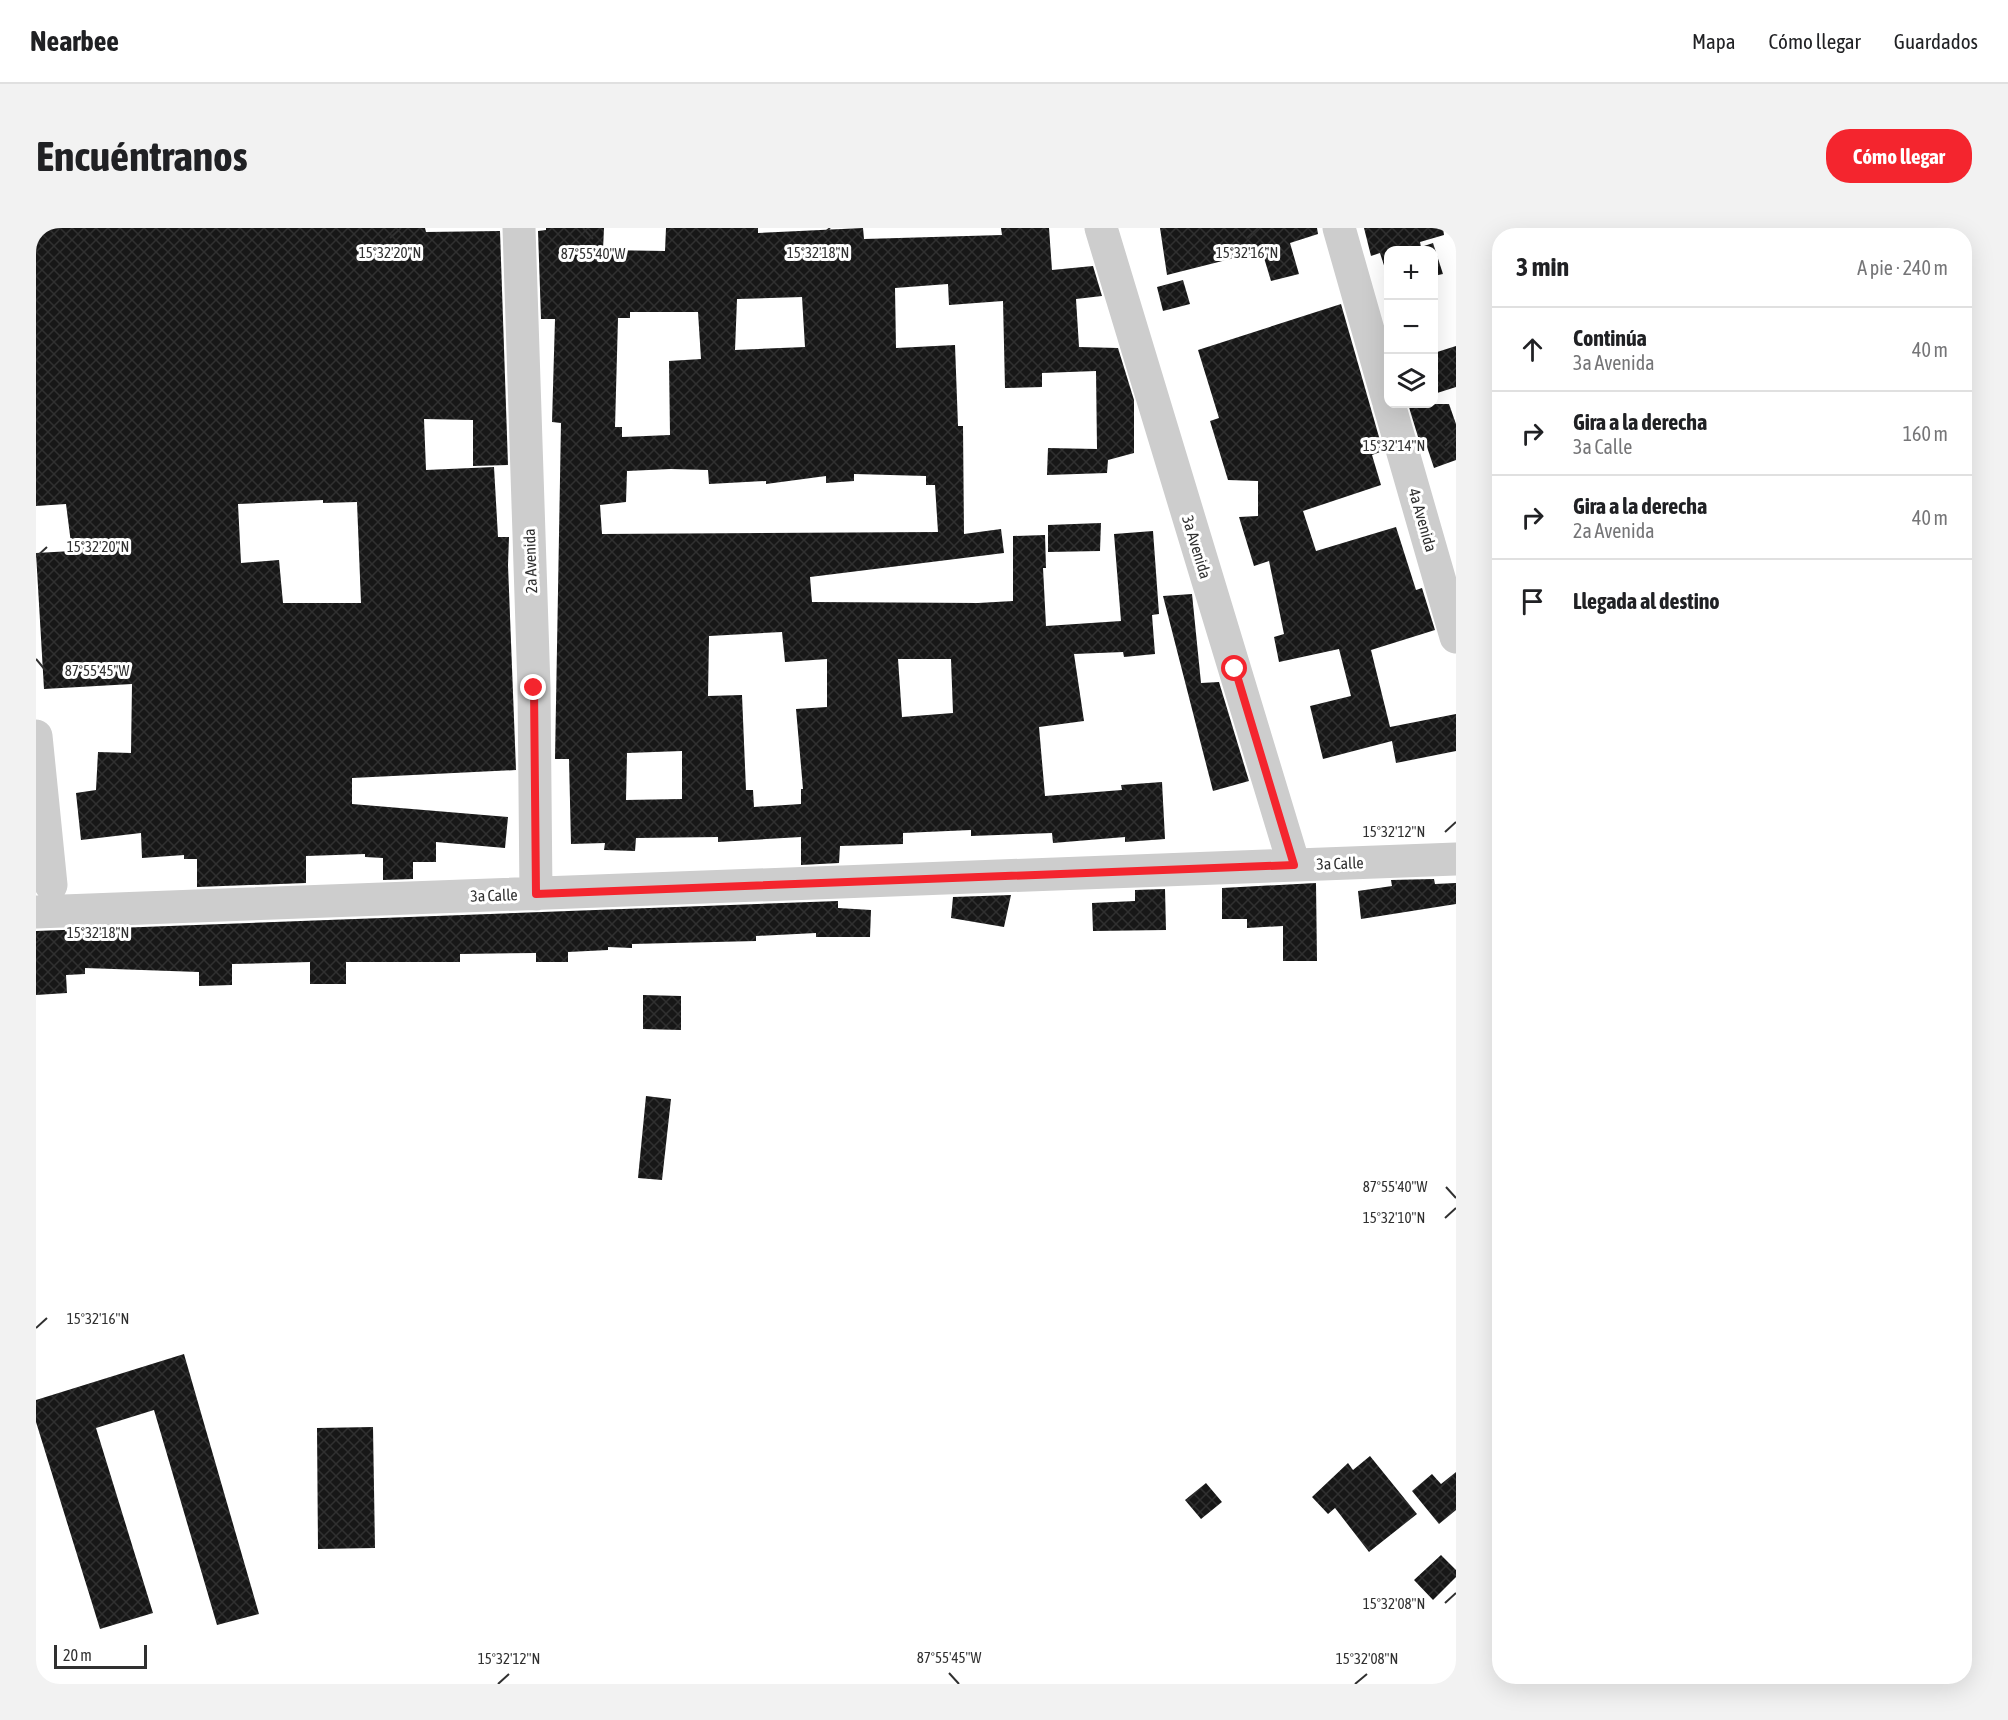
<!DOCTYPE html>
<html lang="es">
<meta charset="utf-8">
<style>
body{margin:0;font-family:"Asap Condensed",sans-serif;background:#f2f2f2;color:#202124}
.controls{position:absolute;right:18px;top:18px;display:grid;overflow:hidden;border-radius:12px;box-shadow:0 6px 24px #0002}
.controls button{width:54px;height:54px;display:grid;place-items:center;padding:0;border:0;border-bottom:2px solid #e0e0e0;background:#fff;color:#202124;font:30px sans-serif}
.scale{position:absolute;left:18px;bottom:15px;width:93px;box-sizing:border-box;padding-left:6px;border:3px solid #303030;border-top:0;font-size:16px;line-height:21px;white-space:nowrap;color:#303030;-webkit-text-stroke:4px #fff;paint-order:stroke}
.stop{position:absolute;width:18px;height:18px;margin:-14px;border:4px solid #f4252e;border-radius:50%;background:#fff}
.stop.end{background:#f4252e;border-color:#fff;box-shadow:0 2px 6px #0008}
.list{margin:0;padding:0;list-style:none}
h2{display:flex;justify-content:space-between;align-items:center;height:78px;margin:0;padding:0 24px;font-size:26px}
h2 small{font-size:20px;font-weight:400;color:#757577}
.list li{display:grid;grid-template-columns:39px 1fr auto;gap:18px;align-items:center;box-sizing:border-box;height:84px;padding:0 24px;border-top:2px solid #e0e0e0}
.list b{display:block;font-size:22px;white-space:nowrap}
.list p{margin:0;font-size:20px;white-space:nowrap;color:#757577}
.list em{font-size:20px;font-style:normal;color:#757577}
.icon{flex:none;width:33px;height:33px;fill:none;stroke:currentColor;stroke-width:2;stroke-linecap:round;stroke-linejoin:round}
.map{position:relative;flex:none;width:1420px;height:1456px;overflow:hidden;border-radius:24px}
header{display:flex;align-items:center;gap:36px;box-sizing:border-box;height:84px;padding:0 30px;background:#fff;border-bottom:2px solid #e0e0e0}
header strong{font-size:28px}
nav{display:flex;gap:33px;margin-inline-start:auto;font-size:21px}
.intro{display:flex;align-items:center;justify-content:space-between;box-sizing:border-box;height:144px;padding:0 36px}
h1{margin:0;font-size:42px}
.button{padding:15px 27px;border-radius:24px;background:#f4252e;color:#fff;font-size:21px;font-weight:700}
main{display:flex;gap:36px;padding:0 36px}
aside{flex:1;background:#fff;border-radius:24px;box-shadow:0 6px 24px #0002}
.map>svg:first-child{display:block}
</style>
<header>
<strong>Nearbee</strong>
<nav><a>Mapa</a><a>Cómo llegar</a><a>Guardados</a></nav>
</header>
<div class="intro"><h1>Encuéntranos</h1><a class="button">Cómo llegar</a></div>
<main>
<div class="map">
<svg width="1420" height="1456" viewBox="0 0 1420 1456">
<defs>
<pattern id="building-cross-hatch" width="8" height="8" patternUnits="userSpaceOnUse" patternTransform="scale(1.5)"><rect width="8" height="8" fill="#171717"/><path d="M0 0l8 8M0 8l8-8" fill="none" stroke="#303030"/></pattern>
</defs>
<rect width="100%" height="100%" fill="#fff"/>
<path fill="url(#building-cross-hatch)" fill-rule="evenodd" d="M 0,0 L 389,0 L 390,4 L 464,3 L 472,237 L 437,238 L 437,192 L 388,191 L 390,242 L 458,239 L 462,309 L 473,309 L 472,337 L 480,542 L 316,550 L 316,576 L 472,589 L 469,620 L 400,614 L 400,634 L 377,634 L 377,651 L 347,652 L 347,630 L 329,629 L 329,626 L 270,628 L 270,655 L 161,659 L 161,631 L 148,631 L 148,627 L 106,630 L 105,605 L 45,612 L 40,565 L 60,562 L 62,524 L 95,525 L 96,456 L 8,461 L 0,325 L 36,323 L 30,276 L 0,278 ZM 287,272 L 287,275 L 321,274 L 325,375 L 247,375 L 243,332 L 205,335 L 202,276 Z
M 510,0 L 568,0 L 567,22 L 629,23 L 630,0 L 722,0 L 722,5 L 827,0 L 828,11 L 966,7 L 965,0 L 1013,0 L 1016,42 L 1057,38 L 1066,68 L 1040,71 L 1043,119 L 1082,120 L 1098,172 L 1098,225 L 1072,232 L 1071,245 L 1011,247 L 1012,220 L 1061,221 L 1060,143 L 1006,145 L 1006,159 L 969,160 L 967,73 L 913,77 L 912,56 L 859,60 L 860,120 L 919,117 L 922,198 L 927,198 L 928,306 L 965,301 L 968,325 L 774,349 L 776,374 L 942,375 L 977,373 L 977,308 L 1009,307 L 1010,340 L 1007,340 L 1010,398 L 1085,393 L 1078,306 L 1117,303 L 1123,386 L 1116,387 L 1119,426 L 1088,429 L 1087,424 L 1038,426 L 1048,493 L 1003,499 L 1009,568 L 1086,562 L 1085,557 L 1126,554 L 1129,611 L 1089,614 L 1089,609 L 1017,615 L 1016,605 L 935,608 L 935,602 L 867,605 L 867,616 L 804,618 L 803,635 L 765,637 L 765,609 L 682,614 L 682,609 L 600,610 L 599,623 L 568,622 L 569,615 L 535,616 L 533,531 L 519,531 L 525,195 L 516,194 L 519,91 L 505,91 L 502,3 L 510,2 ZM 766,69 L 769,119 L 699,122 L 701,71 ZM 594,84 L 662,84 L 665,131 L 633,133 L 634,207 L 586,209 L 586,199 L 579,199 L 582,90 L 594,90 ZM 635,241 L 672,242 L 673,256 L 730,253 L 730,256 L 790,248 L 790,255 L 818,253 L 818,246 L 890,248 L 890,257 L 899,257 L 902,304 L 566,306 L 564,277 L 590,274 L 591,243 ZM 746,404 L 749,434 L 791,431 L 791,479 L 760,481 L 767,561 L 765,561 L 765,576 L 718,579 L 717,562 L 710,562 L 706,467 L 672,468 L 673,408 ZM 862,431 L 915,431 L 917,485 L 866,489 ZM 646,523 L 646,571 L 590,572 L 591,525 Z
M 1124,0 L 1281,0 L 1282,6 L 1254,15 L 1263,46 L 1235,53 L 1226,23 L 1131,47 Z
M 1328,0 L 1407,0 L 1408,7 L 1384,14 L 1385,19 L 1397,15 L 1407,46 L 1398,48 L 1398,22 L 1353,22 L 1353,53 L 1344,25 L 1335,28 Z
M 1147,52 L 1154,76 L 1127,83 L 1121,59 Z
M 1305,76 L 1347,223 L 1336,227 L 1345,257 L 1267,283 L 1280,323 L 1360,299 L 1380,362 L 1386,360 L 1399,402 L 1335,422 L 1354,499 L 1420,486 L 1420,523 L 1360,535 L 1356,513 L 1287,531 L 1274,478 L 1315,468 L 1303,421 L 1243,434 L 1238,409 L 1248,406 L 1233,333 L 1218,338 L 1203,289 L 1222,288 L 1222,253 L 1192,252 L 1174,193 L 1183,190 L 1162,122 Z
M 1420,118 L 1420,159 L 1398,166 L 1398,125 Z
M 1372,176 L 1413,176 L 1420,196 L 1420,232 L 1398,240 L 1388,210 L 1383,212 Z
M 1065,295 L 1064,323 L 1012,324 L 1012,297 Z
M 1156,366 L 1165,455 L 1183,454 L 1213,553 L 1177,563 L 1127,368 Z
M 1398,651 L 1399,656 L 1420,655 L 1420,676 L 1325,691 L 1322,663 L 1356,658 L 1355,652 Z
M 1280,655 L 1281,733 L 1247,733 L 1247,698 L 1211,700 L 1211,691 L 1186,691 L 1186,660 Z
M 1129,661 L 1130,702 L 1057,703 L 1056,675 L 1099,673 L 1099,662 Z
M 975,667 L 968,699 L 915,690 L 917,669 Z
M 802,673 L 802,680 L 835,682 L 834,709 L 780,709 L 780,705 L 720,708 L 720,713 L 596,716 L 596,720 L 572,719 L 572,722 L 532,724 L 532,734 L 500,734 L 500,725 L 424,726 L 424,734 L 310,734 L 310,756 L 274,756 L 274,734 L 196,736 L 196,757 L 163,758 L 163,744 L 49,740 L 49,746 L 30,747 L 31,765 L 0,767 L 0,703 Z
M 607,767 L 645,768 L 645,802 L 607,801 Z
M 610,868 L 635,871 L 626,952 L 602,950 Z
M 148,1126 L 223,1386 L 181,1397 L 118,1182 L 60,1200 L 117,1385 L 64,1401 L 0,1194 L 0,1172 Z
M 337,1199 L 339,1320 L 282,1321 L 281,1200 Z
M 1334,1228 L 1381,1286 L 1333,1324 L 1299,1280 L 1292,1286 L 1276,1269 L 1312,1235 L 1317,1242 Z
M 1420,1244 L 1420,1282 L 1403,1296 L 1376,1263 L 1396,1246 L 1405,1256 Z
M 1170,1255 L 1186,1274 L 1165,1291 L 1149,1272 Z
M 1405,1327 L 1420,1342 L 1420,1349 L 1397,1372 L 1378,1352 Z"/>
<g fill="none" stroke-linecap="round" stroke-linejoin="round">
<path stroke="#cdcdcd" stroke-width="33" d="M 483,0 L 498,460 L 500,666
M 1065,0 L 1258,637
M 1303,0 L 1352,172
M 1353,176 L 1420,409
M 0,508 L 15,657
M 0,684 L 1420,631"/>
</g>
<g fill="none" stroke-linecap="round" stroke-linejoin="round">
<path stroke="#f4252e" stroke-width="8" d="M 498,460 L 500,666 L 1258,637 L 1199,441"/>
</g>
<path fill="none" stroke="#303030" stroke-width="2" d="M 547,0 L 557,11M 354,10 L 365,0M 782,10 L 794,0M 1211,10 L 1222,0M 1409,218 L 1420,208M 0,329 L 11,319M 0,431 L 10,443M 1409,604 L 1420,594M 0,715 L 11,705M 1410,959 L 1420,970M 1409,990 L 1420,980M 0,1100 L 11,1090M 1409,1375 L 1420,1365M 913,1445 L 923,1456M 462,1456 L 473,1446M 1319,1456 L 1331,1446"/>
<g text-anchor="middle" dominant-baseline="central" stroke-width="6" stroke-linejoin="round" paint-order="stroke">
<g font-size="16" fill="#303030" stroke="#fff">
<text transform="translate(1387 292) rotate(74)">4a Avenida</text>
<text transform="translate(1161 319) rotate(73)">3a Avenida</text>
<text transform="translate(494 333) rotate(-92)">2a Avenida</text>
<text transform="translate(1304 635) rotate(-2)">3a Calle</text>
<text transform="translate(458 667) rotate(-2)">3a Calle</text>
</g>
</g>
<g font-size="15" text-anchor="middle" fill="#303030" stroke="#fff" stroke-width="6" stroke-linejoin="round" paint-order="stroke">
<text x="354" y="30">15°32'20"N</text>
<text x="782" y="30">15°32'18"N</text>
<text x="1211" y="30">15°32'16"N</text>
<text x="557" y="31">87°55'40"W</text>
<text x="1358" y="223">15°32'14"N</text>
<text x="62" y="324">15°32'20"N</text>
<text x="61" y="448">87°55'45"W</text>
<text x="1358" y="609">15°32'12"N</text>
<text x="62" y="710">15°32'18"N</text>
<text x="1359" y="964">87°55'40"W</text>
<text x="1358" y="995">15°32'10"N</text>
<text x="62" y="1096">15°32'16"N</text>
<text x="1358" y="1381">15°32'08"N</text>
<text x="913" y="1435">87°55'45"W</text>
<text x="473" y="1436">15°32'12"N</text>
<text x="1331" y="1436">15°32'08"N</text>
</g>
</svg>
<div class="controls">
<button>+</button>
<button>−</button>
<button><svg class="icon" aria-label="layers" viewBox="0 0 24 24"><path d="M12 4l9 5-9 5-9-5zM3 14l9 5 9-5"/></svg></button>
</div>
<div class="scale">20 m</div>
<div class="stop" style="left:1199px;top:441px"></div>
<div class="stop end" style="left:498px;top:460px"></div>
</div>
<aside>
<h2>3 min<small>A pie · 240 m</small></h2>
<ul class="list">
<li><svg class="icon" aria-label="ahead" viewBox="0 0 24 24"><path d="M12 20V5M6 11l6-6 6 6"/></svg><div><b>Continúa</b><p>3a Avenida</p></div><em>40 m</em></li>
<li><svg class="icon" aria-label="right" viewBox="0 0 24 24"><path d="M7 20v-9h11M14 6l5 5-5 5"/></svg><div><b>Gira a la derecha</b><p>3a Calle</p></div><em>160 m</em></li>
<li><svg class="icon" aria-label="right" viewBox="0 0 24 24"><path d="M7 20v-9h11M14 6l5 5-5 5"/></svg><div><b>Gira a la derecha</b><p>2a Avenida</p></div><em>40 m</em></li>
<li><svg class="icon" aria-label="arrive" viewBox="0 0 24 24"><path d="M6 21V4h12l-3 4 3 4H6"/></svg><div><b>Llegada al destino</b></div></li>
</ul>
</aside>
</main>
